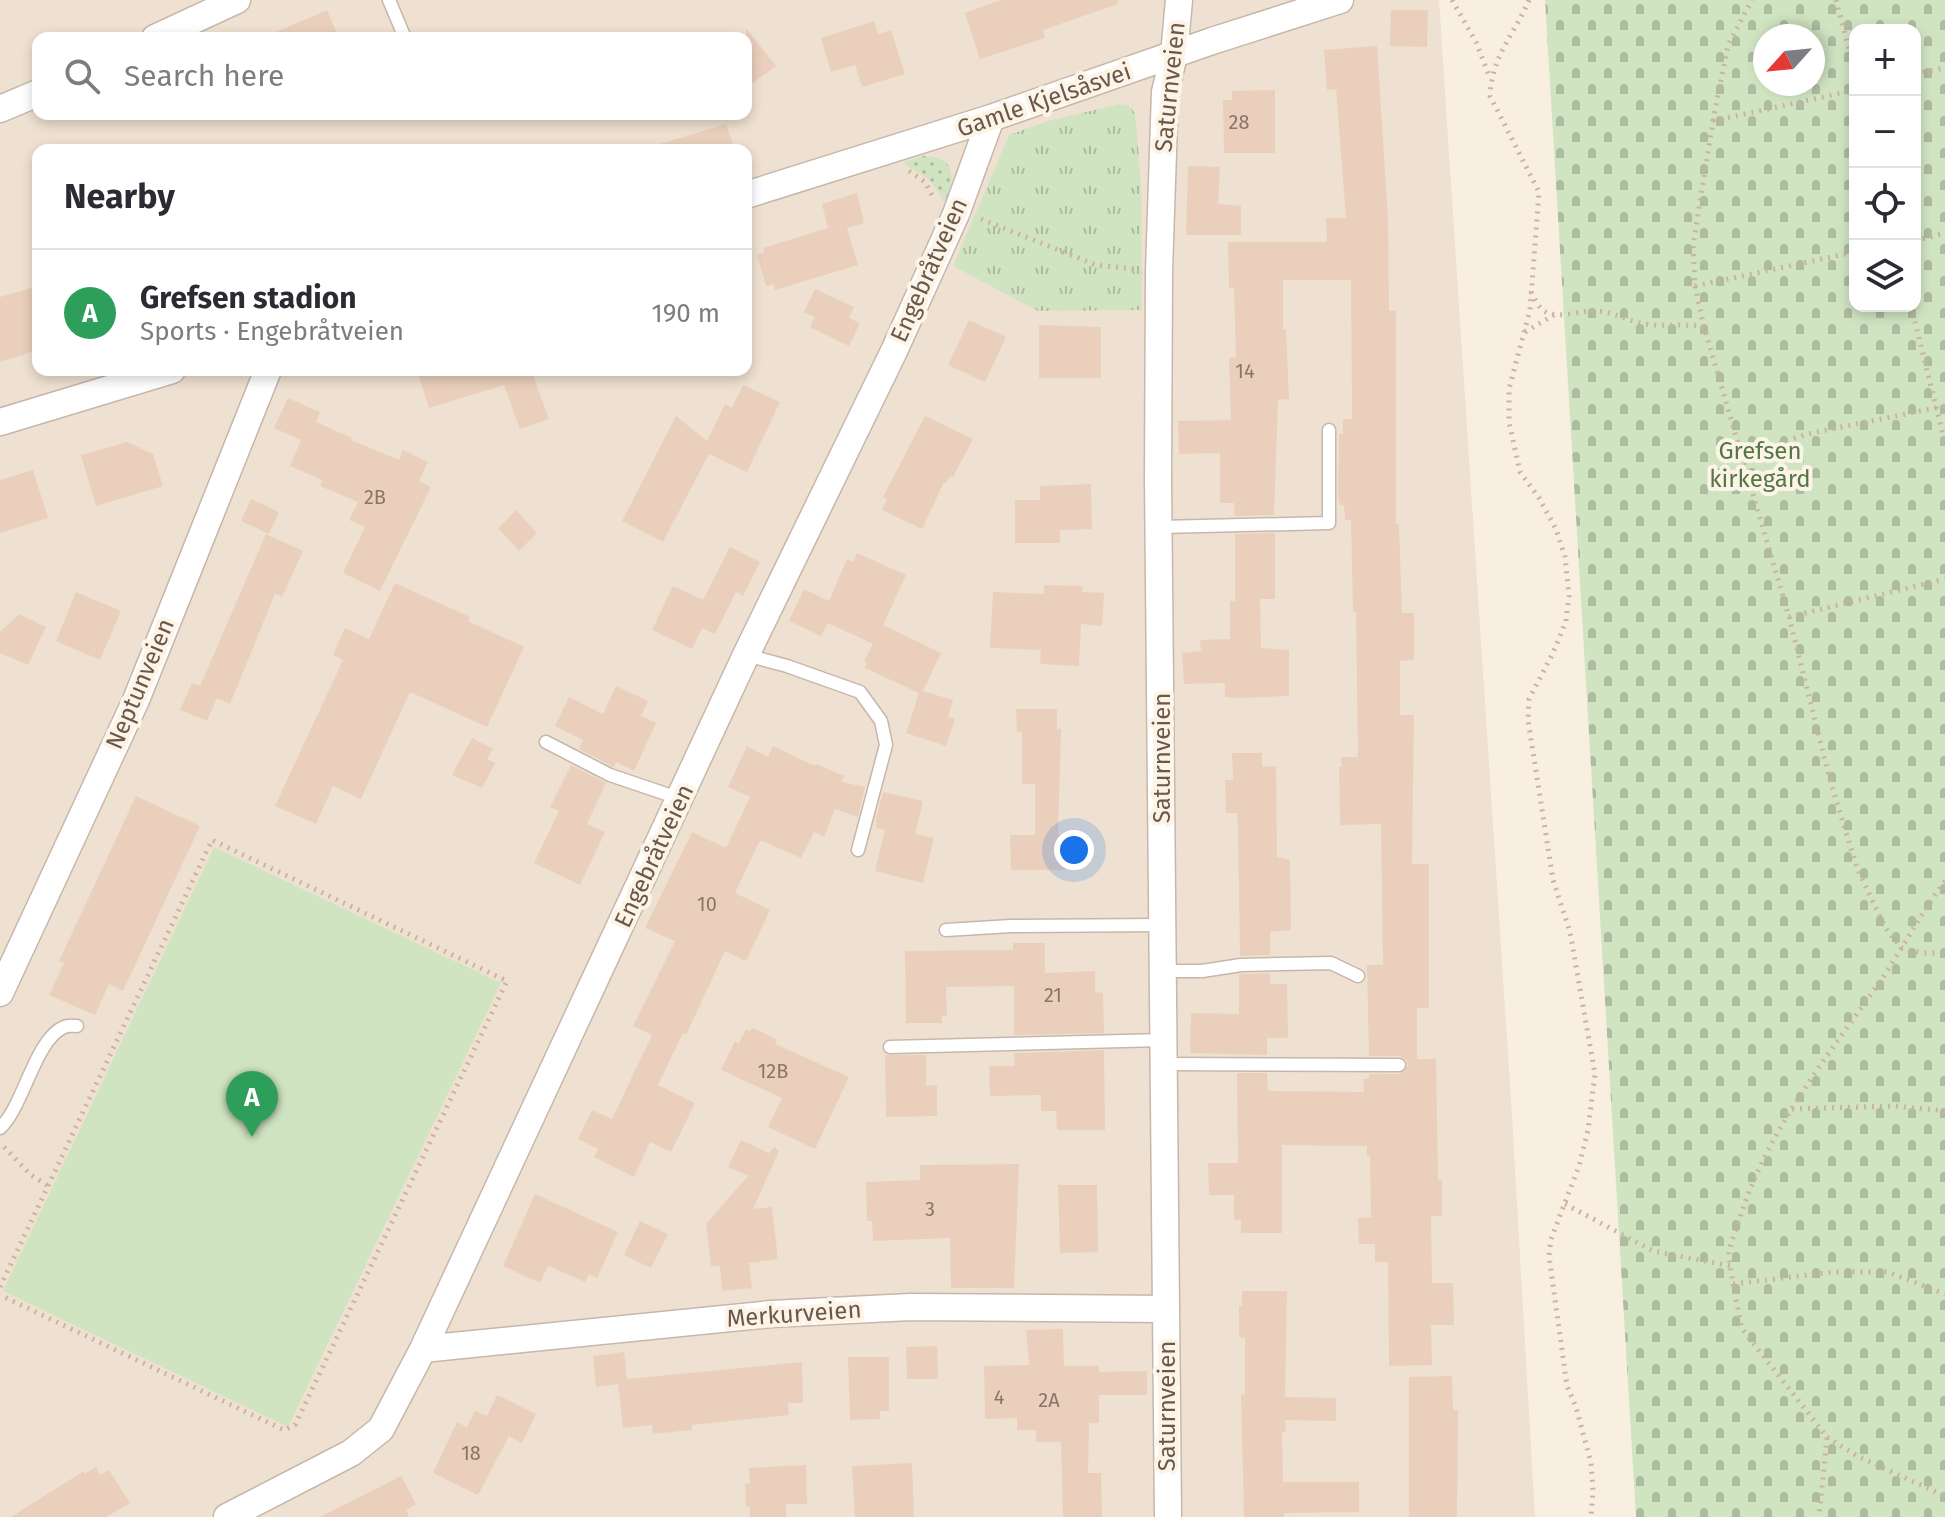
<!DOCTYPE html>
<meta charset="utf-8">
<style>
body{margin:0;font-family:"Fira Sans",sans-serif;background:#f7f7f7;color:#2b2b33}
.controls{position:absolute;right:24px;top:24px;display:grid;overflow:hidden;border-radius:16px;box-shadow:0 4px 12px #0003}
.controls button{width:72px;height:72px;display:grid;place-items:center;padding:0;border:0;border-bottom:2px solid #e1e1e2;background:#fff;color:#2b2b33;font:40px sans-serif}
.compass{position:absolute;left:1753px;top:24px;width:72px;height:72px;border-radius:50%;background:#fff;box-shadow:0 4px 12px #0003;rotate:243deg}
.you{position:absolute;left:1074px;top:850px;width:28px;height:28px;margin:-20px;border:6px solid #fff;border-radius:50%;background:#1a73e8;box-shadow:0 0 0 12px #1a73e833}
.badge{display:grid;place-items:center;width:52px;height:52px;border-radius:50%;background:#ea580c;color:#fff;font-size:26px;font-weight:700}
.pin{position:absolute;translate:-50% -66px;filter:drop-shadow(0 2px 4px #0008)}
.pin::after{content:'';position:absolute;top:42px;width:28px;height:24px;background:inherit;clip-path:polygon(0 0,100% 0,50% 100%)}
.list{margin:0;padding:0;list-style:none}
h2{display:flex;justify-content:space-between;align-items:center;height:104px;margin:0;padding:0 32px;font-size:34px}
h2 small{font-size:26px;font-weight:400;color:#7c7c81}
.list li{display:grid;grid-template-columns:52px 1fr auto;gap:24px;align-items:center;box-sizing:border-box;height:128px;padding:0 32px;border-top:2px solid #e1e1e2}
.list b{display:block;font-size:30px;white-space:nowrap}
.list p{margin:0;font-size:26px;white-space:nowrap;color:#7c7c81}
.list em{font-size:26px;font-style:normal;color:#7c7c81}
.icon{flex:none;width:44px;height:44px;fill:none;stroke:currentColor;stroke-width:2;stroke-linecap:round;stroke-linejoin:round}
.map{position:relative;flex:none;width:1945px;height:1517px;overflow:hidden}
.search{position:absolute;background:#fff;box-shadow:0 4px 12px #0003;left:32px;top:32px;width:720px;height:88px;display:flex;align-items:center;gap:20px;box-sizing:border-box;padding:0 28px;border-radius:16px;color:#7c7c81;font-size:30px}
.panel{position:absolute;background:#fff;box-shadow:0 4px 12px #0003;left:32px;top:144px;width:720px;height:232px;border-radius:16px}
.map>svg:first-child{display:block}
</style>
<div class="map">
<svg width="1945" height="1517" viewBox="0 0 1945 1517">
<defs>
<pattern id="grass-dots" width="8" height="8" patternUnits="userSpaceOnUse" patternTransform="scale(2)"><rect width="8" height="8" fill="#d0e4c2"/><path d="M2 2h.1M6 6h.1" fill="none" stroke="#adbca0" stroke-width="1.8" stroke-linecap="round"/></pattern>
<pattern id="cemetery-stones" width="16" height="16" patternUnits="userSpaceOnUse" patternTransform="scale(2)"><rect width="16" height="16" fill="#d0e4c2"/><path d="M2 7V4a2 2 0 0 1 4 0v3zM10 15v-3a2 2 0 0 1 4 0v3z" fill="#adbca0"/></pattern>
<pattern id="park-tufts" width="24" height="20" patternUnits="userSpaceOnUse" patternTransform="scale(2)"><rect width="24" height="20" fill="#d0e4c2"/><path d="M3 7l-1-3M5 7V3M7 7l1-3M15 17l-1-3M17 17v-4M19 17l1-3" fill="none" stroke="#adbca0"/></pattern>
</defs>
<rect width="100%" height="100%" fill="#f9efe1"/>
<path fill="#efe1d1" fill-rule="evenodd" d="M 0,0 L 1439,0 L 1511,1099 L 1535,1517 L 0,1517 ZM 38,38 L 746,38 L 746,114 L 38,114 ZM 38,150 L 746,150 L 746,370 L 38,370 Z"/>
<path fill="url(#grass-dots)" d="M 922,156 C 957,155 955,179 946,204 L 930,180 L 903,163 Z"/>
<path fill="url(#cemetery-stones)" fill-rule="evenodd" d="M 1545,0 L 1945,0 L 1945,1517 L 1636,1517 ZM 1855,30 L 1915,30 L 1915,306 L 1855,306 ZM 1765,36 L 1813,36 L 1813,84 L 1765,84 Z"/>
<path fill="url(#park-tufts)" d="M 1120,104 L 1128,105 L 1134,112 L 1136,121 L 1141,187 L 1142,310 L 1038,311 L 953,266 L 1009,135 L 1048,121 Z"/>
<path fill="#d0e4c2" d="M 214,847 L 501,983 L 288,1427 L 3,1291 Z"/>
<path fill="#eacfbc" d="M 1001,0 L 1117,0 L 1118,4 L 1043,30 L 1045,38 L 980,59 L 965,13 Z
M 327,10 L 339,38 L 262,38 Z
M 1391,10 L 1428,10 L 1427,47 L 1390,46 Z
M 874,21 L 878,34 L 891,30 L 905,74 L 862,87 L 855,65 L 831,72 L 821,38 Z
M 746,28 L 776,66 L 746,88 Z
M 1377,46 L 1388,218 L 1389,311 L 1396,311 L 1396,524 L 1399,524 L 1402,613 L 1414,613 L 1414,660 L 1400,661 L 1400,715 L 1414,715 L 1412,864 L 1429,864 L 1429,1008 L 1417,1008 L 1417,1059 L 1436,1059 L 1438,1180 L 1442,1180 L 1442,1216 L 1431,1216 L 1432,1283 L 1453,1283 L 1454,1325 L 1431,1325 L 1432,1365 L 1389,1366 L 1388,1262 L 1375,1262 L 1375,1244 L 1359,1244 L 1358,1218 L 1371,1217 L 1370,1156 L 1367,1156 L 1367,1146 L 1282,1145 L 1282,1233 L 1241,1233 L 1241,1220 L 1234,1220 L 1234,1195 L 1209,1195 L 1208,1163 L 1238,1163 L 1237,1073 L 1267,1073 L 1268,1091 L 1364,1092 L 1363,1079 L 1369,1079 L 1369,1074 L 1400,1074 L 1408,1066 L 1406,1060 L 1400,1056 L 1369,1056 L 1367,965 L 1383,965 L 1381,824 L 1340,825 L 1339,767 L 1342,767 L 1341,757 L 1358,757 L 1356,612 L 1353,612 L 1351,520 L 1345,520 L 1344,505 L 1340,506 L 1338,494 L 1339,434 L 1343,434 L 1343,419 L 1352,419 L 1351,280 L 1283,280 L 1283,329 L 1286,329 L 1289,399 L 1278,400 L 1274,515 L 1235,516 L 1234,503 L 1220,503 L 1220,453 L 1179,454 L 1178,421 L 1231,420 L 1229,358 L 1236,357 L 1234,288 L 1229,288 L 1228,242 L 1327,242 L 1326,218 L 1346,218 L 1336,89 L 1327,90 L 1324,50 Z
M 1275,90 L 1275,153 L 1224,153 L 1223,100 L 1232,100 L 1232,91 Z
M 726,124 L 735,150 L 661,150 L 660,144 Z
M 1188,166 L 1220,167 L 1218,204 L 1241,206 L 1241,235 L 1186,235 Z
M 857,193 L 864,223 L 847,228 L 858,265 L 775,290 L 773,284 L 766,286 L 757,255 L 764,253 L 763,248 L 828,228 L 822,204 Z
M 38,286 L 38,350 L 0,362 L 0,297 Z
M 815,289 L 854,307 L 849,318 L 860,323 L 849,346 L 810,327 L 815,317 L 804,312 Z
M 969,320 L 1006,337 L 985,382 L 948,365 Z
M 1039,325 L 1101,327 L 1101,378 L 1039,378 Z
M 417,370 L 531,370 L 549,419 L 520,429 L 504,385 L 429,408 Z
M 743,385 L 780,402 L 747,472 L 709,454 L 663,542 L 622,521 L 676,416 L 707,441 L 725,404 L 732,408 Z
M 288,398 L 320,412 L 316,422 L 352,438 L 351,440 L 399,460 L 403,450 L 428,462 L 419,481 L 431,487 L 380,591 L 343,573 L 365,527 L 349,520 L 358,502 L 320,486 L 322,480 L 290,466 L 301,440 L 274,428 Z
M 925,416 L 973,439 L 953,477 L 950,476 L 946,483 L 944,482 L 922,529 L 882,510 L 887,499 L 883,497 Z
M 127,442 L 153,454 L 163,486 L 96,506 L 81,455 Z
M 33,470 L 48,518 L 0,533 L 0,480 Z
M 1091,484 L 1092,529 L 1060,530 L 1060,543 L 1015,543 L 1015,500 L 1040,500 L 1040,486 Z
M 251,499 L 279,512 L 269,534 L 241,521 Z
M 516,510 L 537,533 L 519,551 L 498,528 Z
M 1275,533 L 1275,599 L 1260,599 L 1261,648 L 1289,650 L 1289,696 L 1236,698 L 1225,697 L 1225,683 L 1184,684 L 1182,653 L 1201,651 L 1200,640 L 1230,639 L 1230,601 L 1235,601 L 1235,534 Z
M 266,534 L 303,551 L 282,597 L 275,594 L 230,704 L 217,698 L 207,721 L 180,710 L 192,683 L 200,686 Z
M 730,547 L 760,562 L 743,596 L 736,592 L 715,634 L 702,628 L 692,649 L 652,630 L 673,586 L 703,600 Z
M 857,553 L 906,575 L 883,625 L 941,653 L 923,691 L 953,700 L 948,717 L 955,719 L 946,746 L 906,733 L 919,693 L 865,668 L 867,663 L 864,661 L 873,644 L 828,623 L 821,636 L 789,621 L 804,589 L 829,601 L 847,559 L 853,562 Z
M 395,583 L 470,617 L 468,621 L 524,647 L 487,727 L 410,692 L 361,799 L 333,786 L 316,824 L 275,806 L 343,660 L 333,655 L 345,628 L 369,639 Z
M 1044,585 L 1083,586 L 1082,592 L 1104,593 L 1102,626 L 1081,624 L 1079,666 L 1040,664 L 1041,650 L 990,648 L 993,592 L 1044,594 Z
M 76,592 L 121,611 L 100,660 L 56,641 Z
M 19,614 L 46,627 L 28,665 L 0,653 L 0,632 Z
M 616,686 L 648,701 L 641,716 L 656,723 L 634,771 L 616,762 L 614,767 L 579,749 L 583,740 L 555,726 L 569,697 L 603,714 Z
M 1016,709 L 1057,709 L 1057,729 L 1061,729 L 1058,835 L 1065,834 L 1066,870 L 1011,870 L 1010,835 L 1035,835 L 1035,784 L 1022,784 L 1022,732 L 1017,732 Z
M 472,738 L 493,749 L 487,759 L 495,763 L 482,788 L 452,775 Z
M 747,746 L 768,757 L 773,746 L 815,766 L 816,764 L 844,776 L 842,782 L 865,787 L 858,817 L 835,809 L 824,837 L 814,832 L 801,858 L 762,841 L 759,842 L 735,893 L 770,910 L 746,961 L 725,951 L 686,1035 L 683,1033 L 658,1085 L 695,1103 L 671,1152 L 650,1142 L 634,1177 L 594,1157 L 598,1149 L 578,1139 L 592,1110 L 612,1119 L 652,1035 L 633,1026 L 675,941 L 645,928 L 692,832 L 726,848 L 750,797 L 728,787 Z
M 1232,753 L 1262,753 L 1262,767 L 1276,766 L 1277,857 L 1290,860 L 1291,930 L 1270,932 L 1270,955 L 1240,956 L 1238,827 L 1237,813 L 1226,813 L 1225,780 L 1233,780 Z
M 571,765 L 606,783 L 587,824 L 605,832 L 580,885 L 534,863 L 559,811 L 550,807 Z
M 883,792 L 923,801 L 915,834 L 934,838 L 923,883 L 875,871 L 885,830 L 876,828 L 877,823 L 875,822 Z
M 136,796 L 200,826 L 123,991 L 109,984 L 95,1015 L 49,995 L 64,963 L 59,961 Z
M 1013,943 L 1045,943 L 1045,973 L 1095,971 L 1095,993 L 1103,992 L 1104,1033 L 1014,1035 L 1014,986 L 946,987 L 947,1016 L 942,1016 L 942,1023 L 906,1023 L 905,951 L 1013,950 Z
M 1270,973 L 1270,984 L 1287,984 L 1288,1038 L 1267,1038 L 1267,1055 L 1190,1053 L 1191,1013 L 1239,1014 L 1239,974 Z
M 752,1028 L 777,1039 L 775,1044 L 849,1077 L 815,1149 L 768,1127 L 782,1098 L 721,1070 L 735,1041 L 739,1043 L 746,1029 L 750,1031 Z
M 1104,1050 L 1105,1130 L 1057,1130 L 1056,1111 L 1041,1111 L 1041,1095 L 990,1096 L 989,1066 L 1015,1066 L 1014,1053 Z
M 885,1055 L 926,1055 L 926,1086 L 937,1085 L 937,1116 L 886,1117 Z
M 741,1140 L 769,1153 L 774,1147 L 779,1151 L 753,1209 L 772,1207 L 778,1259 L 749,1263 L 752,1288 L 722,1291 L 720,1266 L 711,1266 L 706,1224 L 748,1176 L 728,1167 Z
M 1019,1164 L 1014,1288 L 951,1288 L 950,1238 L 873,1241 L 872,1221 L 867,1221 L 866,1182 L 920,1180 L 920,1165 Z
M 1058,1185 L 1097,1185 L 1098,1252 L 1060,1253 Z
M 535,1194 L 618,1232 L 597,1278 L 589,1274 L 585,1282 L 548,1266 L 540,1283 L 503,1266 Z
M 640,1221 L 668,1234 L 651,1268 L 624,1255 Z
M 1242,1291 L 1287,1291 L 1285,1397 L 1336,1398 L 1336,1421 L 1285,1420 L 1286,1432 L 1282,1432 L 1283,1482 L 1359,1482 L 1359,1512 L 1284,1513 L 1284,1517 L 1244,1517 L 1241,1395 L 1245,1395 L 1245,1338 L 1239,1337 L 1239,1306 L 1242,1306 Z
M 1063,1329 L 1064,1366 L 1099,1366 L 1099,1372 L 1147,1371 L 1147,1395 L 1099,1395 L 1099,1423 L 1089,1423 L 1088,1473 L 1101,1473 L 1102,1517 L 1063,1517 L 1061,1442 L 1036,1442 L 1036,1430 L 1017,1430 L 1017,1418 L 985,1419 L 984,1366 L 1029,1365 L 1026,1330 Z
M 937,1346 L 938,1379 L 907,1379 L 906,1347 Z
M 624,1352 L 627,1379 L 802,1362 L 803,1403 L 788,1403 L 789,1415 L 692,1425 L 692,1430 L 653,1434 L 652,1425 L 623,1428 L 618,1384 L 596,1387 L 593,1356 Z
M 848,1357 L 889,1357 L 889,1411 L 880,1411 L 880,1419 L 850,1420 Z
M 1452,1376 L 1453,1410 L 1458,1410 L 1457,1517 L 1409,1517 L 1409,1377 Z
M 497,1395 L 536,1414 L 522,1443 L 509,1436 L 478,1495 L 433,1473 L 457,1422 L 467,1427 L 475,1411 L 487,1416 Z
M 912,1463 L 914,1517 L 855,1517 L 852,1466 Z
M 806,1465 L 807,1504 L 786,1504 L 786,1517 L 750,1517 L 750,1507 L 746,1507 L 745,1484 L 750,1483 L 749,1468 Z
M 96,1467 L 100,1475 L 109,1470 L 130,1503 L 106,1517 L 11,1517 L 84,1471 L 85,1474 Z
M 401,1476 L 416,1504 L 406,1510 L 409,1517 L 320,1517 Z"/>
<g fill="none" stroke-linecap="round" stroke-linejoin="round">
<g stroke="#c7b7aa" stroke-width="15">
<path id="lane" d="M 389,0 L 405,38
M 1161,527 L 1329,523 L 1329,430
M 746,655 L 787,666 L 860,692 L 881,721 L 886,745 L 858,850
M 546,742 L 610,775 L 681,799
M 946,930 L 1011,926 L 1162,925
M 1164,971 L 1202,971 L 1241,965 L 1331,963 L 1358,976
M 890,1047 L 1163,1040
M 1163,1064 L 1399,1065
M 0,1128 C 23,1108 35,1039 64,1027 C 68,1025 73,1026 77,1026"/>
</g>
<g stroke="#c7b7aa" stroke-width="29">
<path id="street" d="M 155,38 L 237,0
M 0,109 L 38,93
M 746,195 L 991,118 L 1212,41 L 1340,0
M 0,422 L 172,370
M 0,993 L 136,700 L 268,370
M 423,1349 L 771,1314 L 910,1307 L 1166,1309
M 227,1517 L 351,1453 L 381,1429 L 423,1349 L 746,655 L 894,351 L 956,214 L 991,118
M 1168,1517 L 1158,479 L 1159,271 L 1165,92 L 1174,55 L 1179,0"/>
</g>
<path stroke="#ceb2a0" stroke-width="5" stroke-dasharray="2 6" stroke-linecap="butt" d="M 1452,0 L 1476,42 L 1490,78
M 1529,0 C 1514,35 1492,55 1490,96 L 1539,192 L 1530,310 L 1509,389 L 1509,422 L 1520,472 L 1539,498 L 1556,529 L 1565,557 L 1569,596 L 1566,621 L 1553,653 L 1529,699 L 1528,720 L 1553,880 L 1570,932 L 1595,1074 L 1588,1130 L 1579,1166 L 1551,1239 L 1549,1256 L 1567,1386 L 1576,1407 L 1591,1463 L 1593,1490 L 1591,1517
M 1836,0 L 1855,72
M 1915,74 L 1945,68
M 1855,90 L 1713,121 L 1693,246 L 1695,286 L 1704,327 L 1789,617 L 1830,780 L 1857,868 L 1885,927 L 1901,948 L 1922,953 L 1945,953
M 1713,121 L 1728,45 L 1752,0
M 909,171 L 925,182 L 932,195
M 981,219 L 1096,265 L 1134,269
M 1915,241 L 1945,233
M 1695,286 L 1855,252
M 1531,292 C 1535,299 1538,308 1546,312 C 1560,319 1582,310 1597,311 C 1614,312 1629,322 1646,324 C 1665,327 1684,323 1704,327
M 1911,306 L 1945,443
M 1525,332 L 1554,315
M 1741,457 L 1807,434 L 1945,406
M 1789,617 L 1945,579
M 1945,881 C 1920,914 1902,950 1879,983 C 1826,1058 1764,1135 1738,1224 C 1735,1233 1730,1244 1729,1253 C 1729,1263 1732,1274 1733,1284 L 1833,1272 L 1888,1272 L 1945,1294
M 1792,1109 L 1895,1106 L 1945,1111
M 4,1147 L 31,1175 L 48,1186
M 1565,1204 L 1653,1251 L 1731,1266
M 1733,1284 L 1742,1329 L 1827,1437 L 1819,1517
M 0,1287 L 212,840 L 507,981 L 295,1425 L 284,1430 L 0,1295
M 1827,1437 L 1857,1456 L 1945,1496"/>
<use href="#lane" stroke="#fff" stroke-width="12"/>
<use href="#street" stroke="#fff" stroke-width="26"/>
</g>
<g text-anchor="middle" dominant-baseline="central" stroke-width="8" stroke-linejoin="round" paint-order="stroke">
<g font-size="20" fill="#8c7567">
<text x="1239" y="122">28</text>
<text x="1245" y="371">14</text>
<text x="375" y="497">2B</text>
<text x="707" y="904">10</text>
<text x="1053" y="995">21</text>
<text x="773" y="1071">12B</text>
<text x="930" y="1209">3</text>
<text x="999" y="1397">4</text>
<text x="1049" y="1400">2A</text>
<text x="471" y="1453">18</text>
</g>
<g font-size="24" fill="#6c574b" stroke="#fcf4e7">
<text transform="translate(1170 87) rotate(-84)">Saturnveien</text>
<text transform="translate(1044 100) rotate(-19)">Gamle Kjelsåsvei</text>
<text transform="translate(929 270) rotate(-66)">Engebråtveien</text>
<text transform="translate(140 684) rotate(-67)">Neptunveien</text>
<text transform="translate(1162 758) rotate(-90)">Saturnveien</text>
<text transform="translate(654 856) rotate(-65)">Engebråtveien</text>
<text transform="translate(794 1314) rotate(-4)">Merkurveien</text>
<text transform="translate(1167 1406) rotate(-90)">Saturnveien</text>
</g>
<g font-size="24" fill="#557748" stroke="#fcf4e7">
<text x="1760" y="451">Grefsen<tspan x="1760" dy="28">kirkegård</tspan></text>
</g>
</g>
</svg>
<div class="controls">
<button>+</button>
<button>−</button>
<button><svg class="icon" aria-label="locate" viewBox="0 0 24 24"><circle cx="12" cy="12" r="6"/><path d="M12 2v4M12 18v4M2 12h4M18 12h4"/></svg></button>
<button><svg class="icon" aria-label="layers" viewBox="0 0 24 24"><path d="M12 4l9 5-9 5-9-5zM3 14l9 5 9-5"/></svg></button>
</div>
<svg class="compass" viewBox="-18 -18 36 36"><path d="M0-13l5 13h-10z" fill="#e53935"/><path d="M0 13l5-13h-10z" fill="#7c7c81"/></svg>
<div class="you"></div>
<div class="pin badge" style="left:252px;top:1137px;background:#2e9e5b">A</div>
<div class="search"><svg class="icon" aria-label="search" viewBox="0 0 24 24"><circle cx="10" cy="10" r="6"/><path d="M15 15l6 6"/></svg>Search here</div>
<section class="panel">
<h2>Nearby<small></small></h2>
<ul class="list">
<li><span class="badge" style="background:#2e9e5b">A</span><div><b>Grefsen stadion</b><p>Sports · Engebråtveien</p></div><em>190 m</em></li>
</ul>
</section>
</div>
